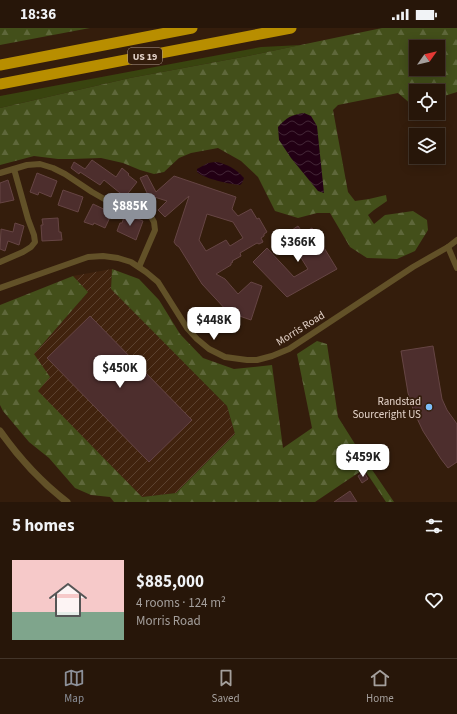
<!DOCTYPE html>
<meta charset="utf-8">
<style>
body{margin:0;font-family:"Source Sans 3",sans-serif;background:#2f1f12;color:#f1f3f6;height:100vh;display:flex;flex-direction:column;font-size:15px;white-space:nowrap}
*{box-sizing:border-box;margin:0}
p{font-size:13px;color:#a49f9c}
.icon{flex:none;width:22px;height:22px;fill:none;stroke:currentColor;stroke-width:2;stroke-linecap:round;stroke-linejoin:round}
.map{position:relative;height:474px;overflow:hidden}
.drawer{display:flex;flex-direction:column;background:#271609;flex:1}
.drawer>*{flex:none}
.needle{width:26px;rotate:56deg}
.controls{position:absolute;left:409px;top:12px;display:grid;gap:8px}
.controls a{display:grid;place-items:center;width:36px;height:36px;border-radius:0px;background:#271609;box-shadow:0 2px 10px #0003,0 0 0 1px #43352a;font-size:20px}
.price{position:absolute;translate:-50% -34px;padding:0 9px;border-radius:8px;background:#fff;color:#222;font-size:13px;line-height:26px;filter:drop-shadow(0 1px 2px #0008)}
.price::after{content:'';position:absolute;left:50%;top:24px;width:12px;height:9px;margin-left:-6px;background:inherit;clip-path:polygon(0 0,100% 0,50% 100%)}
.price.selected{background:#8c9099;color:#fff}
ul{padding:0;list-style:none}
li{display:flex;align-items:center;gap:12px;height:100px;padding:0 12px}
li+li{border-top:1px solid #43352a}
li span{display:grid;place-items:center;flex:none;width:112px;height:80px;border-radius:0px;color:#555}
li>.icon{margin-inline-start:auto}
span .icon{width:48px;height:48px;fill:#fffc;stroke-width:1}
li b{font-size:17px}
h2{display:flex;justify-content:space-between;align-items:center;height:48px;padding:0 12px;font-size:17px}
.status{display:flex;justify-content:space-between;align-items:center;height:28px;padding:0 20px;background:#271609;direction:ltr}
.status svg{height:11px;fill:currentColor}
.tab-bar{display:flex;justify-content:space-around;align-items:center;height:56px;border-top:1px solid #43352a;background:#271609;font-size:11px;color:#a49f9c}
.tab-bar a{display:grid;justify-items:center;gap:2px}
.tab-bar .selected{color:#8c9099}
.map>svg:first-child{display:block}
.industrial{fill:url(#industrial-furrows)}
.grass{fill:#39440f}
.forest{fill:url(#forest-firs);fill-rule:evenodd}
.water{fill:url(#water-waves)}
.building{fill:#4d2e2d;stroke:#664544;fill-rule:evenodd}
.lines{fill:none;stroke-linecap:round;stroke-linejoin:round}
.minor{stroke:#625128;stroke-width:6}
.tertiary{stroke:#625128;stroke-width:7}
.motorway{stroke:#b88e00;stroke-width:11}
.poi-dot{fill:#7dbef9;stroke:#341d0c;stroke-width:1.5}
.labels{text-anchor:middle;stroke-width:3.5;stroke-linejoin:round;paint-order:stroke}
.shield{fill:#341d0c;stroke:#af9c90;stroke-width:1}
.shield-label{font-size:10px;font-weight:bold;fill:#e4d3c9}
.street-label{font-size:11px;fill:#e4d3c9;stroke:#341d0c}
.poi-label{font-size:11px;fill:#e4d3c9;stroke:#341d0c;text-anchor:end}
</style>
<div class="status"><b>18:36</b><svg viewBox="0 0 49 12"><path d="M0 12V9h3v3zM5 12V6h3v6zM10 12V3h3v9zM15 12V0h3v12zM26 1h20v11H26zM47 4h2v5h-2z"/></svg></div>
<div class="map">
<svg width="457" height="474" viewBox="0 0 457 474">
<defs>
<pattern id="industrial-furrows" width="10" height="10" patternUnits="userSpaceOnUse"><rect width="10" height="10" fill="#41230e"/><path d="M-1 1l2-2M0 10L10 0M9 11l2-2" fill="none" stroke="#5c4230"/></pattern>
<pattern id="forest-firs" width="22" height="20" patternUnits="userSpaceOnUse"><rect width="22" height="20" fill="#434f1a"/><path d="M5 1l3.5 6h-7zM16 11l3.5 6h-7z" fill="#5e673a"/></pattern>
<pattern id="water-waves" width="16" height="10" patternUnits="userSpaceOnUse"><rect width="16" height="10" fill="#220014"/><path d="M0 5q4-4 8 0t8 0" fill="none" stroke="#422435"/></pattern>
</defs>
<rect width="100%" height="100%" fill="#341d0c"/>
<!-- industrial -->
<path class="industrial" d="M112,241L111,261L227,378L235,406L176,465L142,469L37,363L34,326L88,264L73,248Z"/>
<!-- grass -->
<path class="grass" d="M301,17L248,28L130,50L0,80V68L261,19Z"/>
<!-- forest -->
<g class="forest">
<path d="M0,0H90L0,17Z"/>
<path d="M382,0H457V64L438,70V63H416V76L412,77L398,65L338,77L333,82L348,164L355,173L369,171L386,167L387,173L374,182L368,187L374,196L385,187L413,183L427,192L428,202L415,223L397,231L367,230L350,219L330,185H317L298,190L275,183L258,149L241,133L218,120L191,125L179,130L164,144L154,146L140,142L123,135L101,130L72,131H58L34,128L0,137V80L130,50L248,28ZM416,19H438V41H416Z"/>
<path d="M112,241L139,251L159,272L180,306L203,330L234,341L272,337L283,420L312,400L297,326L317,313L327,316L338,389L360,424L394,474H386L364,441L315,474H114L110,469L91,467L75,460L49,430L29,414L3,383L0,377V277L73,248L88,264L34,326L50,349L38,363L142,469L176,465L235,406L227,378L111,261Z"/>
</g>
<!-- water -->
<g class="water">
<path d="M304,85L311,88L317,98L324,165L318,163L291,130L279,112L278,99C287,89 291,87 304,85Z"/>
<path d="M215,134C226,135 236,141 244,150L242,155L240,157C229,156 205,151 197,144V141L208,135Z"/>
</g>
<!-- building -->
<g class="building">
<path d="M92,132L116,149L122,140L129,146L128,147L137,154L125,169L104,152L100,157L80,144L79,146L71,140L74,134L85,141Z"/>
<path d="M37,145L57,153L51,169L39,164L38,167L30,164Z"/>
<path d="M147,147L156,164L174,148L236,169L232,181L238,188L251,181L257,191L259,190L267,204L264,206V208L261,210L263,214L259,216L257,215L240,225L241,228L232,233L233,234L231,235V237L216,246L225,251L238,266L251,254L262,258L251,292L228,284L202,256L179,219L176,217L174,214L189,168L165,189L158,182L167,173L148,167L140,150ZM207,186L233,194L243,210L230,218L226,212L206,223L199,212Z"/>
<path d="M8,152L14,172L0,175V155Z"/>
<path d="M63,162L83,169L78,184L58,177Z"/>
<path d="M93,176L112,185L105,200L94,195L93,197L84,194Z"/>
<path d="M125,186L143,193L136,212L117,203L120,195H122Z"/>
<path d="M58,190L59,204H61L62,212L42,213L41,197H43L42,191Z"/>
<path d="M15,195L24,198L19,217L8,213L5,223L0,221L1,201L13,204Z"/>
<path d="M298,198L303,205L312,200L337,241L287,269L253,234L267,220L294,249L308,241L286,206Z"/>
<path d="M90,288L192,392L149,434L47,330Z"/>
<path d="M433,318L442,371L447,382L457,396V434L448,440L441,431L423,403L414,384L408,365L401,323Z"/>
<path d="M364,444L368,451L362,455L358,448Z"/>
<path d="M350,463L357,474H334Z"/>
</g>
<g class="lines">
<!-- minor -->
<g class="minor">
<path d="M0,145L27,137L40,136L53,140L65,146L92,164L106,172L144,182L150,187L154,194L155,202L139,239"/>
<path d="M448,219L457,240"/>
<path d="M0,234L23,224L31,219L35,214L34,207L28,191L14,141"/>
<path d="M0,260L88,229L103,228L118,230L131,234L146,244L158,254L187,300L197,311L209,321L225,329L247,332H257L272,328L289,321L413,239L448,219L457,212"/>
</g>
<!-- tertiary -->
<path class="tertiary" d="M0,403C19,430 41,454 67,474"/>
<!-- motorway -->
<g class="motorway">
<path d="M0,37L192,0"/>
<path d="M0,56L291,0"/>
</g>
</g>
<!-- markers -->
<circle class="poi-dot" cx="429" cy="379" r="4"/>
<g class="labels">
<!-- shield labels -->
<rect class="shield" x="128" y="20" width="34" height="16" rx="3"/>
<g class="shield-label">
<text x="145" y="32">US 19</text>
</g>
<!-- street labels -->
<g class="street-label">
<text transform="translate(300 300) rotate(-32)" y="4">Morris Road</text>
</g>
<!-- poi labels -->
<g class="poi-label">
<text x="421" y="377">Randstad<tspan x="421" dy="13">Sourceright US</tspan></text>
</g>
</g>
</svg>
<div class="controls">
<a><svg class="needle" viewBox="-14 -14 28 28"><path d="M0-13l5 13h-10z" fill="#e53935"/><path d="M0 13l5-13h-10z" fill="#a49f9c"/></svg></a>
<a><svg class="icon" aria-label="locate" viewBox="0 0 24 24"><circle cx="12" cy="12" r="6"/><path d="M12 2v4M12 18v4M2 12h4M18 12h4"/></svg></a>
<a><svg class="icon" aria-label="layers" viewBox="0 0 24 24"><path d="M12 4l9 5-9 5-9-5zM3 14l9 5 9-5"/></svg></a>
</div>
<b class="price selected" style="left:130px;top:199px">$885K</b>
<b class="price" style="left:298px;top:235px">$366K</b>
<b class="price" style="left:214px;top:313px">$448K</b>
<b class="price" style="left:120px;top:361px">$450K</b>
<b class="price" style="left:363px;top:450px">$459K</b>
</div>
<section class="drawer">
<h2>5 homes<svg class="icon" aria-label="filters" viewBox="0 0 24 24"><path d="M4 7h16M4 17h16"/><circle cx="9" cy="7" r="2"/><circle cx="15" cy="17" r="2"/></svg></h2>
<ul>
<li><span style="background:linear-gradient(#f6c9c9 65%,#7fa58c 0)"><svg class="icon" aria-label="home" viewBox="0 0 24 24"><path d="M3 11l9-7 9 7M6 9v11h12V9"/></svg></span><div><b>$885,000</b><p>4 rooms · 124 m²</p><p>Morris Road</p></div><svg class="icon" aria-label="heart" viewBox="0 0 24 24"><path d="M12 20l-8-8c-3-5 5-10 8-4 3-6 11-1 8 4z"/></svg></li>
</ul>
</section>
<nav class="tab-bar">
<a class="selected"><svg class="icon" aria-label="map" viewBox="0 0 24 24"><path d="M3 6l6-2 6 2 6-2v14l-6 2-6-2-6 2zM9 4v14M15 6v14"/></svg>Map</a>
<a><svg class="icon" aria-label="saved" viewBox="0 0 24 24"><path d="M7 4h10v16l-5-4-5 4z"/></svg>Saved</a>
<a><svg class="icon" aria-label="home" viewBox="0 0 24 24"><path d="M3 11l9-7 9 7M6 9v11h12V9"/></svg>Home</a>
</nav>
